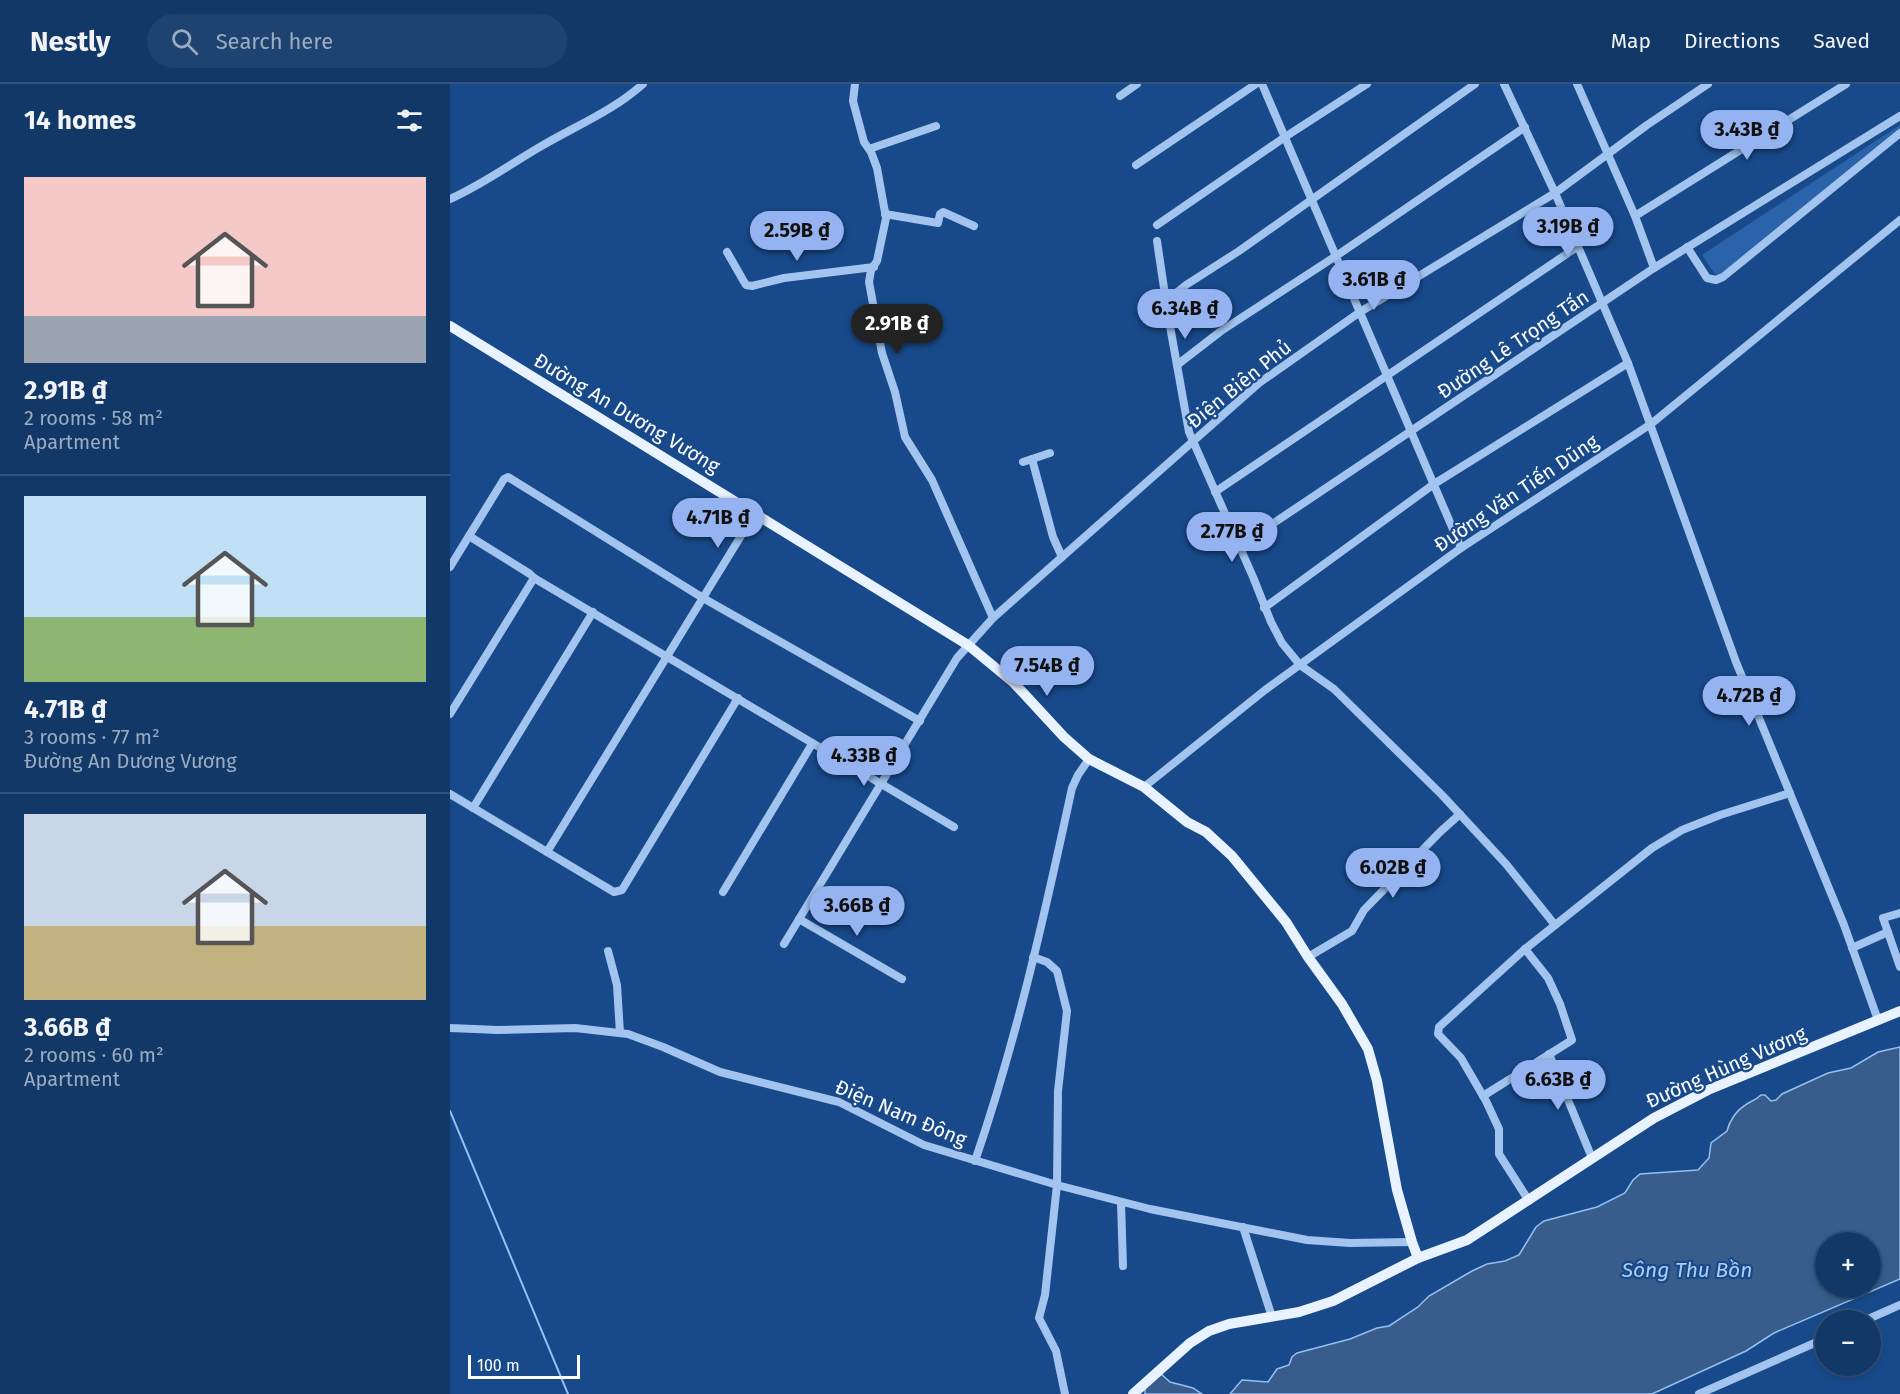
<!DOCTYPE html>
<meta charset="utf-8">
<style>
body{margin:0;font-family:"Fira Sans",sans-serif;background:#1f4371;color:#f1f3f6;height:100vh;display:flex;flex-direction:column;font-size:22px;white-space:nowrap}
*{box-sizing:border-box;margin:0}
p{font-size:20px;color:#9cacc0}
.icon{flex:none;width:33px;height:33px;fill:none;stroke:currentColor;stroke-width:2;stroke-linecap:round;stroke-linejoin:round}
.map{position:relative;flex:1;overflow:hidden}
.details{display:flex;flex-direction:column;background:#123868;width:450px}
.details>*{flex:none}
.buttons{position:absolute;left:1365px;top:1148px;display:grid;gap:12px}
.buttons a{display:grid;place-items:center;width:66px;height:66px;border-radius:50%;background:#123868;box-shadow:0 3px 9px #0003,0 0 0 2px #31527c;font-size:30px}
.scale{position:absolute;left:18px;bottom:15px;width:112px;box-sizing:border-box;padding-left:6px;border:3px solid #fff;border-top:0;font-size:16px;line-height:21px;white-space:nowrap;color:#fff;-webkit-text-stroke:4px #184a8b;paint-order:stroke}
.price{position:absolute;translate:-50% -51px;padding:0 14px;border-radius:21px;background:#95b2f1;color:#111;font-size:20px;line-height:39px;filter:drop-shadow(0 2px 3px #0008)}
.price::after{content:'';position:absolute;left:50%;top:36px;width:18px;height:14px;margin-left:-9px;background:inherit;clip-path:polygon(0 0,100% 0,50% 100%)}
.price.on{background:#222;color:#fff}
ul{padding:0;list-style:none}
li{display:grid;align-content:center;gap:12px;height:318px;padding:0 24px}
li+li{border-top:2px solid #31527c}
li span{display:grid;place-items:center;height:186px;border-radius:0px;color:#555}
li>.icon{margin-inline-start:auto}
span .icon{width:108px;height:108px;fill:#fffc;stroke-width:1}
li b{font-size:26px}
h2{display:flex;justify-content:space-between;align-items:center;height:72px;padding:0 24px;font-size:26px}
header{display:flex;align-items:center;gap:36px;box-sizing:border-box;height:84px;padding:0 30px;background:#123868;border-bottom:2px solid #31527c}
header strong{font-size:28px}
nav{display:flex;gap:33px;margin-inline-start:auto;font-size:21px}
.search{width:420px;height:54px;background:#1f4371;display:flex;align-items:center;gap:15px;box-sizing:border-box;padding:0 21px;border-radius:33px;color:#9cacc0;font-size:22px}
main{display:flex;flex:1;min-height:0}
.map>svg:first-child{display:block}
.green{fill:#2b63aa}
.water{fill:#385d8d;stroke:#95bff1;stroke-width:1.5;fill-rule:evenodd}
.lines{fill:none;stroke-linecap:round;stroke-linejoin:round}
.stream{stroke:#95bff1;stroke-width:2}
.minor{stroke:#a2c4ee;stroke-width:8}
.major{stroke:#e9f2ff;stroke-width:10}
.labels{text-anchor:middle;stroke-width:4.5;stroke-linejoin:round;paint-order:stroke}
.street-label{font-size:20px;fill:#fff;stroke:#184a8b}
.water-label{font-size:21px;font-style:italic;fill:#aecef5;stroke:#184a8b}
</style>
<header>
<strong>Nestly</strong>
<div class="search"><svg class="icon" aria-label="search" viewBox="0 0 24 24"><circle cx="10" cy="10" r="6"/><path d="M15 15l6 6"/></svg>Search here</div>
<nav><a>Map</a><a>Directions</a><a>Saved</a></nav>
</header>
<main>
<section class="details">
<h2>14 homes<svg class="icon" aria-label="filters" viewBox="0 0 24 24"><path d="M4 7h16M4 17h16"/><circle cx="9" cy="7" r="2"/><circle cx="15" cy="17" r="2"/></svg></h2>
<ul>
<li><span style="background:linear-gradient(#f6c9c9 75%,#9aa5b1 0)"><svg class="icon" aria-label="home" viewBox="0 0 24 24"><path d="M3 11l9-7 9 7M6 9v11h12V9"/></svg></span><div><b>2.91B ₫</b><p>2 rooms · 58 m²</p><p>Apartment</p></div></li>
<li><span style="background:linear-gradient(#bfe0f5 65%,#8fb573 0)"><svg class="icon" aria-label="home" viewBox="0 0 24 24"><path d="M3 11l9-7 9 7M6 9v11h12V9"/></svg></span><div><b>4.71B ₫</b><p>3 rooms · 77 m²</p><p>Đường An Dương Vương</p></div></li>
<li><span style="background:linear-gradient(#c9d6e8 60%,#c2b280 0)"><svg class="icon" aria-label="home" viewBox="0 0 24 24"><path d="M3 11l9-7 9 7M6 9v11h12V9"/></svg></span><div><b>3.66B ₫</b><p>2 rooms · 60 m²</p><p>Apartment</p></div></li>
</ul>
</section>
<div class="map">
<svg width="1450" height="1310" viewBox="0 0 1450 1310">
<rect width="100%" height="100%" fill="#184a8b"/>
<!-- green -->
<path class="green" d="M1450,41V46L1267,193L1252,171Z"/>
<!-- water -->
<g class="water">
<path d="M1450,963V1195L1324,1249L1296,1267L1202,1310H780L792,1296L818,1298L827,1285L839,1281L842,1273L847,1269L900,1255L927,1244L939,1242L968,1223L979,1212L1022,1187L1037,1180L1055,1177L1069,1171L1086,1143L1094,1137L1147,1123L1175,1109L1183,1096L1190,1090L1248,1086L1259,1074L1261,1059L1277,1047C1279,1038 1286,1027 1294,1022C1300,1017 1305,1017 1311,1011H1315L1321,1017L1326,1016L1332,1010L1378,989L1401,984L1428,968ZM1376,1158H1420V1203H1376Z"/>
<path d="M710,1289L720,1298L743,1304L752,1310H695V1304Z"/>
</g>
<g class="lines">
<!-- stream -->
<path class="stream" d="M0,1027L118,1310"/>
<!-- minor -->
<g class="minor">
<path d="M405,0L403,17L414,58L421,68L427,84L436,134L427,177L421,186L419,198L432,269L445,308L455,353L482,396L543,534"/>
<path d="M812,0L1011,464"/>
<path d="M1054,0L1105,109L1178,279L1286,578L1394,841L1428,936"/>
<path d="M1127,0L1185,132L1204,184"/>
<path d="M670,12L687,0"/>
<path d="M419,65L486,42"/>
<path d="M686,81L806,0"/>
<path d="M0,115C34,100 63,78 95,60C128,41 164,26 193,0"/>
<path d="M435,130L488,139L490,130L493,128L524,142"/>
<path d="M1185,132L1396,0"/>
<path d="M707,141L835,53L917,0"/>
<path d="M707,157L718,231L739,348L803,493L821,538L832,559L850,581L884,605L992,711L1056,780L1105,841"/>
<path d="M1237,163L1257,194L1266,196L1273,193L1450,49"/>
<path d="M277,168L293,196L296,201L302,202L334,194L424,183"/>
<path d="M716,217L736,201L789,167L1025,0"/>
<path d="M727,281L771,247L886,172L1075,43"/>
<path d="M582,375L603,453L612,473"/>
<path d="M573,378L600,369"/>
<path d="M765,408L1127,163"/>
<path d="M19,452L80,490L84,494L504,743"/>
<path d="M788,463L1204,184L1450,32"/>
<path d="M0,483L54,395L58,393L253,514L470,637"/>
<path d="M814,524L984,400L1178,279"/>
<path d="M0,630L84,494"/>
<path d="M694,703L815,606L1011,464L1201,340L1450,136"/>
<path d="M0,710L164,808L172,806L288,614"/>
<path d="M23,724L143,528"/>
<path d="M97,768L305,429"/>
<path d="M273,808L362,660"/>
<path d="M1450,829L1433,834L1450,883"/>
<path d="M349,835L452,895"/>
<path d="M334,860L507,574L543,534L809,299L910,228L1105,109L1197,41L1258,0"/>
<path d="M1402,864L1438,848"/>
<path d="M158,867L167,901L170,949"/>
<path d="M583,873L597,878L607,887L617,927L608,1007L607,1101L595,1211L589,1234L606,1267L615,1310"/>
<path d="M858,873L902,847L914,826L990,748L1010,730"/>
<path d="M0,944L48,946L125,944L178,950L213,963L270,988L389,1018L474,1061L607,1101L700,1125L857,1156L900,1159L962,1158"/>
<path d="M1099,970L1142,1074"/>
<path d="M1033,1012L1122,956L1110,920L1098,894L1075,865"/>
<path d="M525,1077C567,955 595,829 622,704L628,691L639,675"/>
<path d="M1079,1117L1049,1070V1045L1036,1017L1011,974L988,950L989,943L1075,865L1202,764L1232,746L1270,731L1340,709"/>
<path d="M671,1118L673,1182"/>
<path d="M793,1143L822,1233"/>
<path d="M1416,1236L1450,1221"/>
<path d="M1249,1310L1376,1254"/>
</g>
<!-- major -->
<g class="major">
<path d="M0,242L518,561L564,599L614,653L639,675L694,703L737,738L756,748L782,772L836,838L858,873L892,920L918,965L927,997L947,1106L962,1158L968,1174"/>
<path d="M683,1310L740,1259L759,1247L779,1240L849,1228L883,1217L968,1174L1017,1156L1204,1034L1258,1006L1450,927"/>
</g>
</g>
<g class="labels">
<!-- street labels -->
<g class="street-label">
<text transform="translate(1063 260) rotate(-34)" y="7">Đường Lê Trọng Tấn</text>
<text transform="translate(789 300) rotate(-39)" y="7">Điện Biên Phủ</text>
<text transform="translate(177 329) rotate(31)" y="7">Đường An Dương Vương</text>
<text transform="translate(1066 409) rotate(-34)" y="7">Đường Văn Tiến Dũng</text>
<text transform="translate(1276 983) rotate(-24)" y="7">Đường Hùng Vương</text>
<text transform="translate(451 1029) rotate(23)" y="7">Điện Nam Đông</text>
</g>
<!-- water labels -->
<g class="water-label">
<text x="1237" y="1193">Sông Thu Bồn</text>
</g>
</g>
</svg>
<div class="buttons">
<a>+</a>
<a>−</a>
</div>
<div class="scale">100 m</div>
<b class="price" style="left:1297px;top:77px">3.43B ₫</b>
<b class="price" style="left:1118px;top:174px">3.19B ₫</b>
<b class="price" style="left:347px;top:178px">2.59B ₫</b>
<b class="price" style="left:924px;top:227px">3.61B ₫</b>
<b class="price" style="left:735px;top:256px">6.34B ₫</b>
<b class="price on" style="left:447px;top:271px">2.91B ₫</b>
<b class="price" style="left:268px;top:465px">4.71B ₫</b>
<b class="price" style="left:782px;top:479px">2.77B ₫</b>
<b class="price" style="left:597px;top:613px">7.54B ₫</b>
<b class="price" style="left:1299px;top:643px">4.72B ₫</b>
<b class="price" style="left:414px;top:703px">4.33B ₫</b>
<b class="price" style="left:943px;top:815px">6.02B ₫</b>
<b class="price" style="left:407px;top:853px">3.66B ₫</b>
<b class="price" style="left:1108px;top:1027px">6.63B ₫</b>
</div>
</main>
